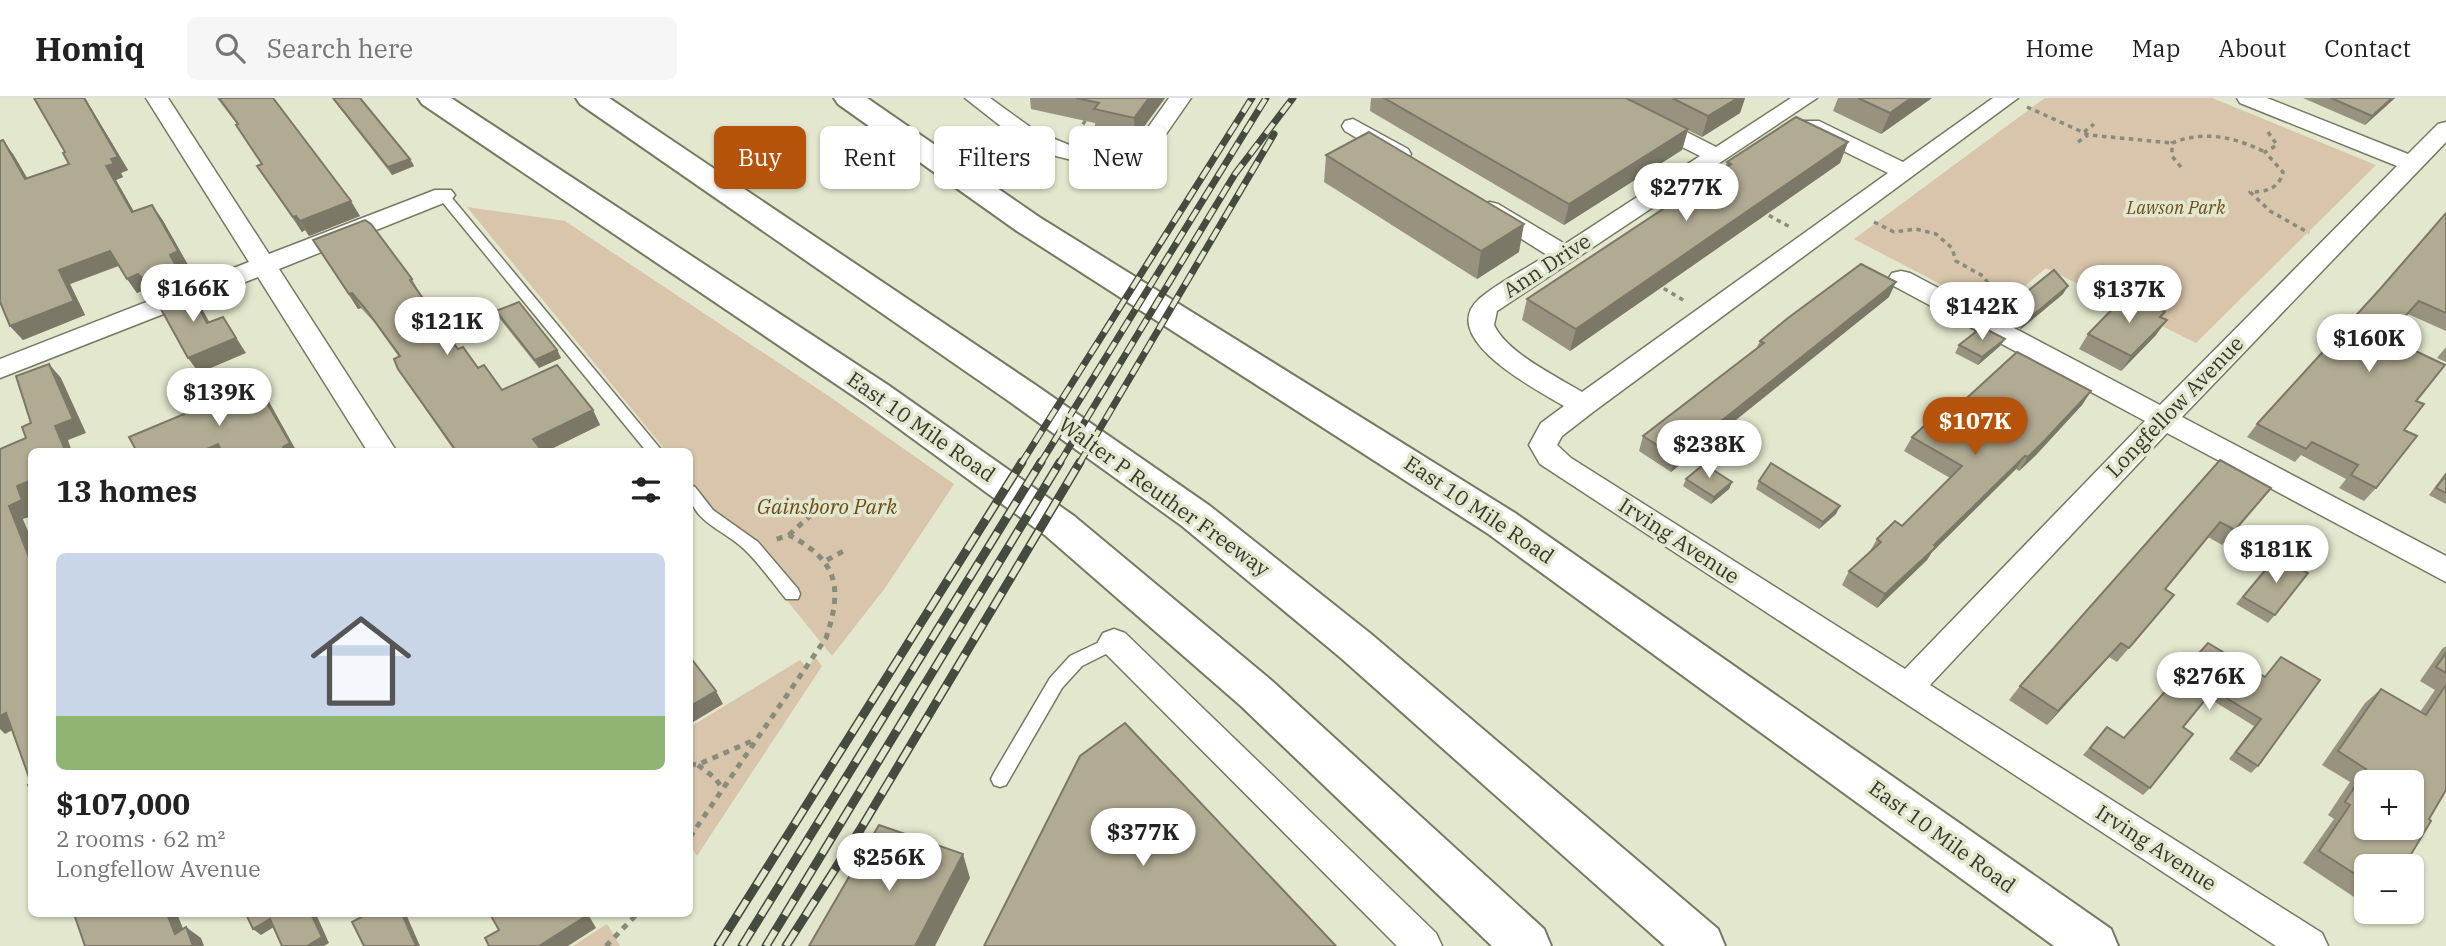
<!DOCTYPE html>
<meta charset="utf-8">
<style>
body{margin:0;font-family:"IBM Plex Serif",serif;background:#f6f6f6;color:#222;height:100vh;display:flex;flex-direction:column;font-size:26px;white-space:nowrap}
*{box-sizing:border-box;margin:0}
p{font-size:23px;color:#767676}
.icon{flex:none;width:38px;height:38px;fill:none;stroke:currentColor;stroke-width:2;stroke-linecap:round;stroke-linejoin:round}
.map{position:relative;flex:1;overflow:hidden}
.details{position:absolute;left:28px;top:350px;width:665px;height:469px;display:flex;flex-direction:column;background:#fff;border-radius:10px;box-shadow:0 2px 5px #0004}
.details>*{flex:none}
.banner{position:absolute;left:714px;top:28px;width:665px;height:63px;display:flex;gap:14px}
.controls{position:absolute;left:2354px;top:672px;display:grid;gap:14px}
.controls a{display:grid;place-items:center;width:70px;height:70px;border-radius:10px;background:#fff;box-shadow:0 2px 5px #0004;font-size:35px}
.price{position:absolute;translate:-50% -60px;padding:0 16px;border-radius:24px;background:#fff;color:#222;font-size:23px;line-height:46px;filter:drop-shadow(0 2px 4px #0008)}
.price::after{content:'';position:absolute;left:50%;top:42px;width:21px;height:16px;margin-left:-10px;background:inherit;clip-path:polygon(0 0,100% 0,50% 100%)}
.price.selected{background:#b45309;color:#fff}
ul{padding:0;list-style:none}
li{display:grid;align-content:center;gap:14px;height:371px;padding:0 28px}
li span{display:grid;place-items:center;height:217px;border-radius:10px;color:#555}
li>.icon{margin-inline-start:auto}
span .icon{width:126px;height:126px;fill:#fffc;stroke-width:1}
li b{font-size:30px}
h2{display:flex;justify-content:space-between;align-items:center;height:84px;padding:0 28px;font-size:30px}
.chip{padding:0 24px;border-radius:10px;background:#fff;box-shadow:0 2px 5px #0004;font-size:24px;line-height:63px}
.chip.selected{background:#b45309;color:#fff}
header{display:flex;align-items:center;gap:42px;box-sizing:border-box;height:98px;padding:0 35px;background:#fff;border-bottom:2px solid #e0e0e0}
header strong{font-size:33px}
nav{display:flex;gap:38px;margin-inline-start:auto;font-size:24px}
.search{width:490px;height:63px;background:#f6f6f6;display:flex;align-items:center;gap:18px;box-sizing:border-box;padding:0 24px;border-radius:10px;color:#767676;font-size:26px}
.map>svg:first-child{display:block}
.green{fill:#d8c5ab}
.lines{fill:none;stroke-linecap:round;stroke-linejoin:round}
.lane-casing{stroke:#757962;stroke-width:3}
.street-casing{stroke:#757962;stroke-width:3}
.secondary-casing{stroke:#757962;stroke-width:4}
.highway-casing{stroke:#757962;stroke-width:4}
.path-far1{stroke:#888c7a;stroke-width:3.5;stroke-dasharray:4.5 4.5;stroke-linecap:butt}
.path{stroke:#888c7a;stroke-width:5;stroke-dasharray:6 6;stroke-linecap:butt}
.lane{fill:#fff;fill-rule:evenodd}
.street{fill:#fff;fill-rule:evenodd}
.secondary{fill:#fff;fill-rule:evenodd}
.highway{fill:#fff;fill-rule:evenodd}
.rail-far1-casing{stroke:#474a3e;stroke-width:7}
.rail-casing{stroke:#474a3e;stroke-width:9}
.rail-far1{stroke:#e2e7cd;stroke-width:4.5;stroke-dasharray:13;stroke-linecap:butt}
.rail{stroke:#e2e7cd;stroke-width:6;stroke-dasharray:18;stroke-linecap:butt}
.wall{fill:#98937e}
.shaded-wall{fill:#7c7867}
.building{fill:#b1ab93;stroke:#7c7867;stroke-width:2;fill-rule:evenodd}
.labels{text-anchor:middle;stroke-width:7;stroke-linejoin:round;paint-order:stroke}
.far-park-label{font-size:18px;font-style:italic;fill:#6c4d1a;stroke:#e2e7cd}
.street-label{font-size:21px;fill:#36382e;stroke:#e2e7cd}
.park-label{font-size:21px;font-style:italic;fill:#6c4d1a;stroke:#e2e7cd}
</style>
<header>
<strong>Homiq</strong>
<div class="search"><svg class="icon" aria-label="search" viewBox="0 0 24 24"><circle cx="10" cy="10" r="6"/><path d="M15 15l6 6"/></svg>Search here</div>
<nav><a>Home</a><a>Map</a><a>About</a><a>Contact</a></nav>
</header>
<div class="map">
<svg width="2446" height="848" viewBox="0 0 2446 848">
<rect width="100%" height="100%" fill="#e2e7cd"/>
<!-- green -->
<g class="green">
<path d="M2045,0H2212L2376,67L2196,245L2046,170L1994,214L1854,141Z"/>
<path d="M467,109L565,123L830,299L954,386L885,490L832,558L690,383V354L666,353Z"/>
<path d="M815,559L822,568L697,758L690,747V629L800,562L807,570Z"/>
<path d="M607,826L620,848H573Z"/>
</g>
<g class="lines">
<defs>
<g id="lane">
<path d="M443,93L447,94L663,354H647L439,100L437,97Z"/>
<path d="M690,387L695,389L713,412L758,444L798,491L800,496L798,501H786C773,485 761,468 747,454C726,431 686,424 690,387Z"/>
<path d="M1114,537L1120,539L1122,544L1120,549L1082,568L1062,590L1006,687L1000,689L994,687L991,681L994,675L1050,580L1070,558Z"/>
</g>
<g id="street">
<path d="M146,0H168L269,156L435,92H451L455,97L451,102L279,171L397,354H368L258,179L0,280V261L249,164Z"/>
<path d="M965,0H990L1037,34L1072,48L1125,62L1169,0H1191L1139,75L1131,77L1056,58L1021,44Z"/>
<path d="M1592,0H1620L1716,49L1791,0H1817L1497,213L1494,227C1507,255 1556,278 1582,294L1888,75L1803,33L1800,28L1803,23H1819L1903,64L1993,0H2018L1593,314L1562,338L1557,347L1571,360L1905,571L2145,323L1892,187L1888,181L1892,175L1901,173L1910,175L2160,307L2397,68L2240,5L2237,0H2267L2408,56L2438,26L2446,24V44L2182,319L2446,458V484L2167,335L1930,587L2322,835L2328,848H2276L1540,366L1529,347L1541,325L1564,308C1537,292 1436,240 1479,201C1499,184 1526,171 1547,157L1482,116L1478,111L1482,106L1490,104L1498,106L1565,146L1700,58L1595,5Z"/>
<path d="M1353,21L1408,51L1411,56L1408,61H1392L1345,33L1342,28L1345,23Z"/>
<path d="M1114,531L1125,535L1436,835L1442,848H1397L1103,553L1098,544L1103,535Z"/>
</g>
<g id="secondary">
<path d="M418,0H451L888,287L1074,418L1271,582L1544,831L1551,848H1492L1241,608L1046,438L864,305L422,6Z"/>
<path d="M834,0H867L1039,119L1515,415L2111,831L2118,848H2054L1487,435L1017,133L838,6Z"/>
</g>
<path id="highway" d="M576,0H609L1034,286L1210,408L1371,536L1718,831L1725,848H1665L1341,560L1182,428L1010,304L580,6Z"/>
</defs>
<!-- lane casing -->
<use href="#lane" class="lane-casing"/>
<!-- street casing -->
<use href="#street" class="street-casing"/>
<!-- secondary casing -->
<use href="#secondary" class="secondary-casing"/>
<!-- highway casing -->
<use href="#highway" class="highway-casing"/>
<!-- path-far1 -->
<g class="path-far1">
<path d="M2027,9L2089,37L2172,45"/>
<path d="M1078,34L1087,20"/>
<path d="M2084,34L2094,26"/>
<path d="M2268,34L2277,47L2265,54L2283,74C2279,91 2266,94 2250,94L2270,113L2309,135"/>
<path d="M2078,44L2088,37"/>
<path d="M2181,69L2172,58V45C2205,32 2234,39 2265,54"/>
<path d="M1761,113L1790,129"/>
<path d="M1874,124L1894,134L1916,131L1936,136L1952,150L1956,163L1983,178L1988,185L1977,194"/>
<path d="M1656,186L1685,203"/>
</g>
<!-- path -->
<g class="path">
<path d="M789,437L812,416"/>
<path d="M827,462L847,451"/>
<path d="M690,666L697,667L752,643"/>
<path d="M698,667L715,680L722,690"/>
<path d="M690,739L826,540C843,489 838,463 789,437L774,442"/>
<path d="M606,848L637,816"/>
</g>
<!-- lane -->
<use href="#lane" class="lane"/>
<!-- street -->
<use href="#street" class="street"/>
<!-- secondary -->
<use href="#secondary" class="secondary"/>
<!-- highway -->
<use href="#highway" class="highway"/>
<defs>
<g id="rail-far1">
<path d="M1021,366L1252,0"/>
<path d="M1040,366L1266,0"/>
<path d="M1059,366L1235,76L1293,0"/>
<path d="M1079,366L1274,36"/>
</g>
<g id="rail">
<path d="M718,848L1022,364"/>
<path d="M742,848L1041,364"/>
<path d="M766,848L1060,364"/>
<path d="M786,848L860,732L1080,364"/>
</g>
</defs>
<!-- rail-far1 casing -->
<use href="#rail-far1" class="rail-far1-casing"/>
<!-- rail casing -->
<use href="#rail" class="rail-casing"/>
<!-- rail-far1 -->
<use href="#rail-far1" class="rail-far1"/>
<!-- rail -->
<use href="#rail" class="rail"/>
</g>
<!-- wall -->
<g class="wall">
<path d="M34,0H85L128,72L121,75L123,79L116,82L134,114L162,121L188,167L180,171L188,185L156,197L148,190L137,195L119,168L70,186L85,217L23,242L10,228L13,56L27,80L69,66L65,54Z"/>
<path d="M217,0H273L360,118L309,138L305,132L302,134L267,83L257,68L262,66L237,26Z"/>
<path d="M332,0H360L410,61L414,68L392,77Z"/>
<path d="M1030,0H1165L1135,41L1095,32V25L1031,11Z"/>
<path d="M1371,0H1745L1740,15L1702,39L1688,32L1682,52L1564,127L1370,13Z"/>
<path d="M1838,0H1932L1881,36L1833,13Z"/>
<path d="M2303,0H2395L2365,27Z"/>
<path d="M1848,44L1840,65L1570,253L1522,222L1527,201L1725,70L1727,64Z"/>
<path d="M1326,57L1519,154L1477,181L1324,84Z"/>
<path d="M2446,115V233L2408,216L2387,240L2416,303L2404,332L2376,390L2364,403L2339,390L2346,381L2301,357L2295,364L2247,339L2257,326L2381,190Z"/>
<path d="M313,142L412,181L430,214L458,251L502,292L593,312L600,327L545,354H455L398,271L399,259L374,224L361,210L358,211Z"/>
<path d="M2063,196L2021,231L2000,219L2004,212Z"/>
<path d="M1889,199L1671,374L1639,353L1643,338L1756,251L1760,243Z"/>
<path d="M496,213L557,252L561,260L539,270L500,221Z"/>
<path d="M2165,214L2161,219L2156,237L2121,273L2079,251L2088,236Z"/>
<path d="M2005,241L2000,248L1978,267L1955,255L1959,247Z"/>
<path d="M2446,249V264L2437,260Z"/>
<path d="M2091,293L2082,307L2036,357L2019,373L2016,371L1932,454L1927,462L1877,510L1842,487L1849,473L1869,455L1877,441L1902,428L1950,380L1904,353L1912,339L1957,309Z"/>
<path d="M2220,362L2271,390L2222,447L2208,439L2165,491L2174,497L2117,564L2109,559L2047,627L2009,602L2020,588Z"/>
<path d="M2446,374V406L2429,397Z"/>
<path d="M1686,381L1732,384L1729,391L1711,406L1683,388Z"/>
<path d="M1759,383L1836,416L1819,431L1756,391Z"/>
<path d="M2270,465L2275,517L2268,525L2236,506Z"/>
<path d="M2208,545L2264,579L2281,559L2258,668L2251,675L2229,661L2254,628L2207,599L2183,629L2150,690L2143,697L2083,657L2107,629L2123,640Z"/>
<path d="M2446,548V692L2366,768V807L2303,765L2334,721L2328,717L2350,684L2322,667L2365,605L2381,591L2420,614L2435,592L2420,583L2442,551Z"/>
</g>
<!-- shaded-wall -->
<g class="shaded-wall">
<path d="M84,0H85L128,72L121,75L123,79L116,82L142,128L132,114L106,68Z"/>
<path d="M1149,0H1165L1135,41L1134,20Z"/>
<path d="M1735,0H1745L1740,15L1702,39L1708,18Z"/>
<path d="M1911,0H1932L1881,36L1890,15Z"/>
<path d="M2392,0H2395L2365,27L2372,18Z"/>
<path d="M1688,31L1682,52L1564,127L1569,106Z"/>
<path d="M3,42L13,56L36,95L25,81Z"/>
<path d="M1848,44L1840,65L1570,253L1576,231Z"/>
<path d="M410,61L414,68L392,77L388,69Z"/>
<path d="M351,103L360,118L309,138L300,123Z"/>
<path d="M152,107L162,121L188,167L180,171L188,185L156,197L145,183L170,157Z"/>
<path d="M296,118L305,132L302,134L293,119Z"/>
<path d="M1524,126L1519,154L1477,181L1481,153Z"/>
<path d="M110,153L120,167L70,186L85,217L23,242L10,228L59,172Z"/>
<path d="M138,176L148,190L137,195L127,181Z"/>
<path d="M1896,184L1889,199L1671,374L1676,359Z"/>
<path d="M2068,188L2063,196L2021,231L2026,223Z"/>
<path d="M188,190L199,205L218,240L207,225Z"/>
<path d="M352,195L361,210L358,211L349,196Z"/>
<path d="M223,219L246,255L199,275L188,260Z"/>
<path d="M2167,222L2156,237L2121,273L2131,258Z"/>
<path d="M2005,241L2000,248L1978,267L1982,259Z"/>
<path d="M557,252L561,260L539,270L535,262Z"/>
<path d="M49,266L61,280L86,335L68,342L72,354H66L55,328Z"/>
<path d="M256,286L267,300L297,354H285Z"/>
<path d="M2091,293L2082,307L2036,357L2019,373L2028,359Z"/>
<path d="M593,312L600,327L545,354H540L533,341Z"/>
<path d="M218,346L224,354H200Z"/>
<path d="M2025,358L2016,371L1932,454L1927,462L1877,510L1885,496Z"/>
<path d="M32,382V402H30L32,405V418L23,421L32,443V467L9,408L17,388Z"/>
<path d="M1732,384L1729,391L1711,406L1714,399Z"/>
<path d="M1840,408L1836,416L1819,431L1823,424Z"/>
<path d="M2121,545L2109,559L2047,627L2058,613Z"/>
<path d="M716,593L723,606L690,626V608Z"/>
<path d="M6,615L22,627L5,636L0,631V618Z"/>
<path d="M963,756L970,780L935,848H915Z"/>
<path d="M167,816H177L190,847L175,836Z"/>
<path d="M311,816H316L329,845L324,848H307Z"/>
<path d="M402,816H406L420,848H416Z"/>
<path d="M584,816H588L596,830L568,848H539Z"/>
<path d="M270,821L277,827L261,837L253,831Z"/>
<path d="M186,829L201,840L204,848H193Z"/>
</g>
<!-- building -->
<g class="building">
<path d="M34,0H84L118,59L111,61L114,66L106,68L132,114L152,107L178,153L170,157L178,171L145,183L138,176L127,181L110,153L59,172L74,203L10,228L0,204V43L3,42L25,81L69,66L63,55L65,54Z"/>
<path d="M219,0H273L351,103L300,123L296,118L293,119L257,68L262,66L236,27L238,26Z"/>
<path d="M333,0H360L410,61L388,69Z"/>
<path d="M1076,0H1149L1134,20L1094,11L1099,5Z"/>
<path d="M1384,0H1626L1688,31L1569,106Z"/>
<path d="M1672,0H1738L1708,18Z"/>
<path d="M1858,0H1911L1890,15Z"/>
<path d="M2331,0H2392L2372,18Z"/>
<path d="M1796,19L1848,44L1576,231L1527,201L1731,66L1727,64Z"/>
<path d="M1369,34L1524,126L1481,153L1326,57Z"/>
<path d="M2446,115V215L2419,203L2386,239L2445,267L2416,303L2424,306L2404,332L2417,338L2376,390L2351,377L2358,367L2312,344L2306,351L2257,326L2381,190Z"/>
<path d="M365,122L371,126L412,181L410,182L422,199L419,200L458,251L463,249L478,270L484,267L502,292L557,267L593,312L533,341L543,354H457L398,271L394,261L400,258L365,210L352,195L349,196L313,142Z"/>
<path d="M1861,166L1896,184L1676,359L1643,338L1764,245L1760,243L1788,220Z"/>
<path d="M2054,172L2068,188L2026,223L2004,212Z"/>
<path d="M188,190L207,225L223,219L236,240L188,260L156,202Z"/>
<path d="M2128,195L2165,214L2160,219L2167,222L2131,258L2088,236Z"/>
<path d="M519,204L557,252L535,262L496,213Z"/>
<path d="M1982,229L2005,241L1982,259L1959,247Z"/>
<path d="M2017,254L2091,293L2045,342L2028,359L2025,358L1934,447L1936,449L1885,496L1849,473L1881,444L1877,441L1895,423L1902,428L1962,368L1912,339L1949,305L1957,309Z"/>
<path d="M49,266L73,321L55,328L66,354H32V382L17,388L22,402L9,408L32,467V697L28,687L31,685L6,615L0,618V351L26,340L22,329L31,325L16,278Z"/>
<path d="M256,286L290,345L283,349L285,354H222L218,346L200,354H137L129,339Z"/>
<path d="M2220,362L2271,390L2235,432L2220,424L2165,491L2174,497L2129,550L2121,545L2058,613L2020,588Z"/>
<path d="M1771,365L1840,408L1823,424L1759,383Z"/>
<path d="M1704,366L1732,384L1714,399L1686,381Z"/>
<path d="M2446,377V395L2436,390Z"/>
<path d="M2277,458L2308,475L2275,517L2243,499Z"/>
<path d="M2208,545L2265,579L2281,559L2320,582L2258,668L2236,654L2261,621L2213,592L2183,629L2193,636L2150,690L2090,650L2107,629L2124,640Z"/>
<path d="M2446,555V575L2436,569Z"/>
<path d="M690,559L716,593L690,608Z"/>
<path d="M2446,587V692L2429,721L2431,723L2404,768H2366V783L2319,753L2350,707L2345,704L2366,671L2338,653L2381,591L2426,617ZM2366,684H2412V730H2366Z"/>
<path d="M1125,625L1336,848H984L1080,658Z"/>
<path d="M879,727L963,756L915,848H809Z"/>
<path d="M74,816H167L175,836L186,829L193,848H85Z"/>
<path d="M246,816H311L322,839L307,848H282L270,821L253,831Z"/>
<path d="M367,816H402L416,848H364L352,824Z"/>
<path d="M490,816H584L586,818L539,848H489L485,840L499,832Z"/>
</g>
<g class="labels">
<!-- far-park labels -->
<g class="far-park-label">
<text x="2176" y="116">Lawson Park</text>
</g>
<!-- street labels -->
<g class="street-label">
<text transform="translate(1547 168) rotate(-33)" y="7">Ann Drive</text>
<text transform="translate(2175 309) rotate(-46)" y="7">Longfellow Avenue</text>
<text transform="translate(921 329) rotate(35)" y="7">East 10 Mile Road</text>
<text transform="translate(1164 399) rotate(36)" y="7">Walter P Reuther Freeway</text>
<text transform="translate(1479 412) rotate(34)" y="7">East 10 Mile Road</text>
<text transform="translate(1679 443) rotate(33)" y="7">Irving Avenue</text>
<text transform="translate(1942 739) rotate(36)" y="7">East 10 Mile Road</text>
<text transform="translate(2156 750) rotate(33)" y="7">Irving Avenue</text>
</g>
<!-- park labels -->
<g class="park-label">
<text x="827" y="416">Gainsboro Park</text>
</g>
</g>
</svg>
<div class="controls">
<a>+</a>
<a>−</a>
</div>
<b class="price" style="left:1686px;top:125px">$277K</b>
<b class="price" style="left:193px;top:226px">$166K</b>
<b class="price" style="left:2129px;top:227px">$137K</b>
<b class="price" style="left:1982px;top:244px">$142K</b>
<b class="price" style="left:447px;top:259px">$121K</b>
<b class="price" style="left:2369px;top:276px">$160K</b>
<b class="price" style="left:219px;top:330px">$139K</b>
<b class="price selected" style="left:1975px;top:359px">$107K</b>
<b class="price" style="left:1709px;top:382px">$238K</b>
<b class="price" style="left:2276px;top:487px">$181K</b>
<b class="price" style="left:2209px;top:614px">$276K</b>
<b class="price" style="left:1143px;top:770px">$377K</b>
<b class="price" style="left:889px;top:795px">$256K</b>
<div class="banner">
<a class="chip selected">Buy</a>
<a class="chip">Rent</a>
<a class="chip">Filters</a>
<a class="chip">New</a>
</div>
<section class="details">
<h2>13 homes<svg class="icon" aria-label="filters" viewBox="0 0 24 24"><path d="M4 7h16M4 17h16"/><circle cx="9" cy="7" r="2"/><circle cx="15" cy="17" r="2"/></svg></h2>
<ul>
<li><span style="background:linear-gradient(#c9d6e8 75%,#8fb573 0)"><svg class="icon" aria-label="home" viewBox="0 0 24 24"><path d="M3 11l9-7 9 7M6 9v11h12V9"/></svg></span><div><b>$107,000</b><p>2 rooms · 62 m²</p><p>Longfellow Avenue</p></div></li>
</ul>
</section>
</div>
